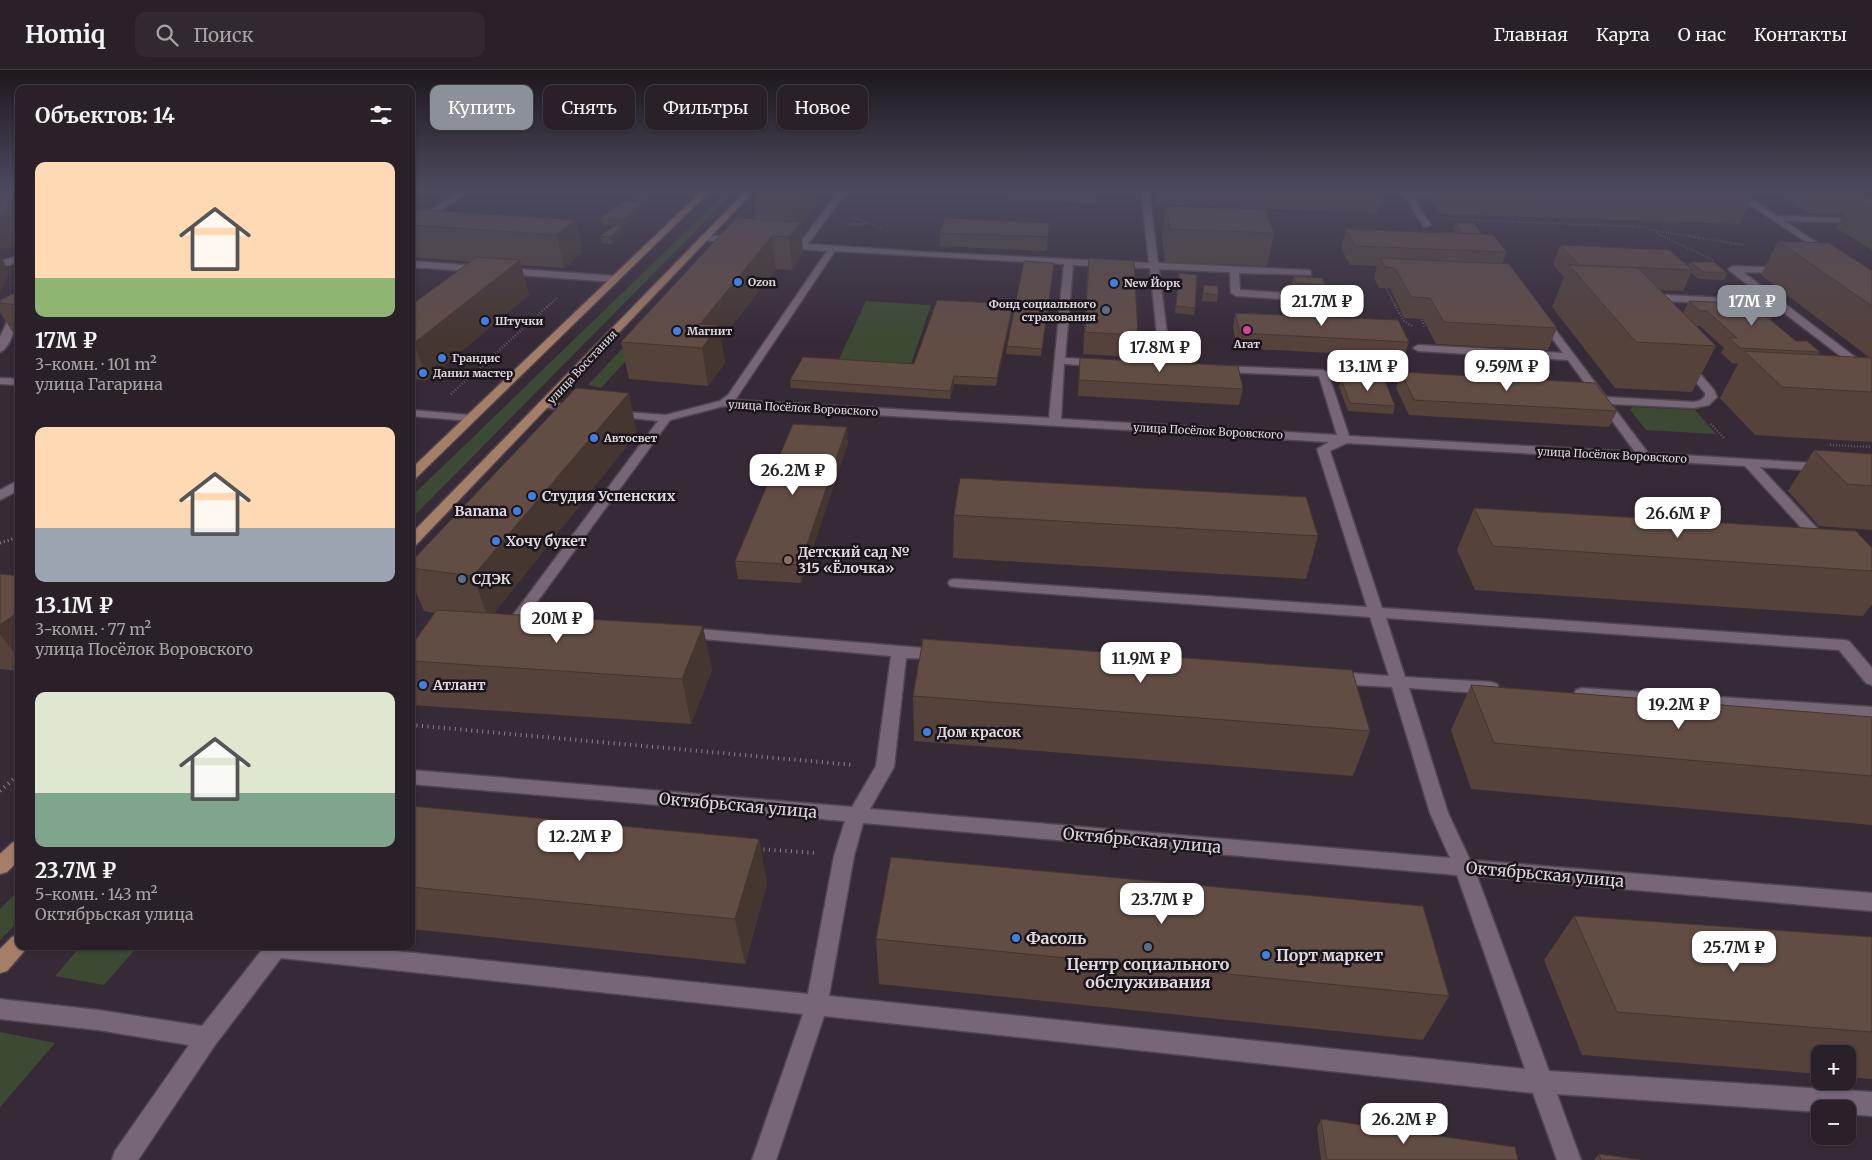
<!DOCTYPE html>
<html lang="ru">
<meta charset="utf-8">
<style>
body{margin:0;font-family:Merriweather,serif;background:#312831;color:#f1f3f6;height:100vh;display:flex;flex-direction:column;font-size:19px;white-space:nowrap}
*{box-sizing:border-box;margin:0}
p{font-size:16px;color:#a5a3a8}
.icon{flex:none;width:28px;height:28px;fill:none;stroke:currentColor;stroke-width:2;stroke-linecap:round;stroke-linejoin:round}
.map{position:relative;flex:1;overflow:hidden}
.details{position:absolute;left:15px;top:15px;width:400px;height:865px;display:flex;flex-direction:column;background:#292029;border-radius:10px;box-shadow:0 1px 4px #0004,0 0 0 1px #453e46}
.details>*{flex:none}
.guide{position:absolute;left:430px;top:15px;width:475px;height:45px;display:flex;gap:10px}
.buttons{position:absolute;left:1811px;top:975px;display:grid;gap:10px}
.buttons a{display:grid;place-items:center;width:45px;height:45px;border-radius:10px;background:#292029;box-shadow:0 1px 4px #0004,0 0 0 1px #453e46;font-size:25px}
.price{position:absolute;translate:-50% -42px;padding:0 11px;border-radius:10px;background:#fff;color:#222;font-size:16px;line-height:32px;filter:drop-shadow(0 1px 2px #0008)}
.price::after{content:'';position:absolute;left:50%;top:30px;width:15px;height:11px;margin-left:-8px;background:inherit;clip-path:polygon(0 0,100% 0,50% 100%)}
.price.current{background:#8c9099;color:#fff}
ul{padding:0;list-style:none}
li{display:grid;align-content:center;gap:10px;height:265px;padding:0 20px}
li span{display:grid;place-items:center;height:155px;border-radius:10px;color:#555}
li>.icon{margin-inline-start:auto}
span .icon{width:90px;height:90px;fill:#fffc;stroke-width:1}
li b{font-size:21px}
h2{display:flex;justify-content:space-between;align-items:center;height:60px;padding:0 20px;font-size:21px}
.tag{padding:0 18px;border-radius:10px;background:#292029;box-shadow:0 1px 4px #0004,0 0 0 1px #453e46;font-size:18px;line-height:45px}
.tag.current{background:#8c9099;color:#fff}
header{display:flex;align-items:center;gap:30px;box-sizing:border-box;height:70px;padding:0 25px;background:#292029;border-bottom:1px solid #453e46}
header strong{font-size:24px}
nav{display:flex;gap:28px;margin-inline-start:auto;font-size:18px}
.search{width:350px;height:45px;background:#312831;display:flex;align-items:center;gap:12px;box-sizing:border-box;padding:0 18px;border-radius:10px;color:#a5a3a8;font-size:19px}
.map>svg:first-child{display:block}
.green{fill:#3c4a33}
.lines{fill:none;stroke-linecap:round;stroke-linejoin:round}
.minor-casing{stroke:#514550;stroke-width:3}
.major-casing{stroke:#514550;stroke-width:3}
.path-far3{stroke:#8d828c;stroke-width:2;stroke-dasharray:0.5 2;stroke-linecap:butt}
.path-far2{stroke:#8d828c;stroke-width:2.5;stroke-dasharray:0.5 2.5;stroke-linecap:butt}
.path-far1{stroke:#8d828c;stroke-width:3;stroke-dasharray:1 3;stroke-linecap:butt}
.path{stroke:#8d828c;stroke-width:4;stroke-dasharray:1 4.5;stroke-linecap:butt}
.minor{fill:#776776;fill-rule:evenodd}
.major{fill:#a57e67;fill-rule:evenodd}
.wall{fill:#54423b}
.shaded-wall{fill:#453630}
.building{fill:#624d45;stroke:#453630}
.shop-dot{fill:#3f7fe0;stroke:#1b151b;stroke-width:2}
.service-dot{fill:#5c6f8a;stroke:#1b151b;stroke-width:2}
.hotel-dot{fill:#d1479c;stroke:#1b151b;stroke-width:2}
.education-dot{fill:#8d6e63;stroke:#1b151b;stroke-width:2}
.labels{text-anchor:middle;stroke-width:5;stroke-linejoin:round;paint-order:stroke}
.far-poi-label{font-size:11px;font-weight:bold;fill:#e0d7df;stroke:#1b151b;text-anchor:start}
.far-street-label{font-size:11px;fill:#e0d7df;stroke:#1b151b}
.poi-label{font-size:14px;font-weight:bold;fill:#e0d7df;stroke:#1b151b;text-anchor:start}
.near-street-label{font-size:16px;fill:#e0d7df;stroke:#1b151b}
.near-poi-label{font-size:16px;font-weight:bold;fill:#e0d7df;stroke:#1b151b;text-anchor:start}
</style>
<header>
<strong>Homiq</strong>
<div class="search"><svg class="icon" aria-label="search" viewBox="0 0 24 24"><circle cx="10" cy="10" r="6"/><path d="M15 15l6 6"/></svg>Поиск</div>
<nav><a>Главная</a><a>Карта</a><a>О нас</a><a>Контакты</a></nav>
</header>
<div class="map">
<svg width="1872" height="1090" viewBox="0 0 1872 1090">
<rect width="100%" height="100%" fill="#372a37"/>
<!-- green -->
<g class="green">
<path d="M729,120H736L411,449V427Z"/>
<path d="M729,178L601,318L588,315L716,179Z"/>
<path d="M866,231L931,235L911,294L839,289Z"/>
<path d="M1633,337L1695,340L1716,364L1646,360L1630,340Z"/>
<path d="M19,820V851L0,870V839Z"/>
<path d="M81,876H138L104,915L55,906Z"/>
<path d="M0,962L55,973L0,1037Z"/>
</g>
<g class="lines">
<defs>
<g id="minor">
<path d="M462,120H471L411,159V153Z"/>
<path d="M805,120H872L866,125L845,124L808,174L925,182L1149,193L1141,120H1149L1158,193L1308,200L1311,201V205L1239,203L1240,220L1347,227L1352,230L1347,233L1236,226L1231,223L1230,202L1159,199L1171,297C1166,302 1150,301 1145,296L1146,294L1160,293L1150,198L1073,195L1065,288L1100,290L1105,293L1100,296L1064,294L1061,349L1337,365L1319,306L1219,302L1214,299L1219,296L1323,300L1328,303L1349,366L1635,382L1568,290L1418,281L1413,278L1418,275L1563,283L1537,248L1542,245L1545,246L1606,327L1694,332L1701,330L1705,326V323L1681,294L1686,291L1690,292L1714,320L1717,327L1709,335L1694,338L1611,334L1648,383L1828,394L1830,397L1828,400L1824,401L1760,397L1829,471L1831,474L1829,477H1819L1745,396L1347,373L1330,381L1382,538L1844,570L1849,571L1872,598V615L1866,613L1839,580L1386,548L1405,607L1491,612L1497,614L1499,618L1497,622L1491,624L1409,618L1448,743L1470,790L1872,823V841L1477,806L1549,1001L1872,1022V1046L1848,1044V1039H1820V1042L1557,1024L1581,1090H1557L1533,1023L824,946L776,1090H752L803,944L281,888L215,975L138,1090H112L115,1081L189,975L98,960L0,949V929L98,940L202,956L265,876H347L808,924L834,786L845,751L411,714V700L852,737L876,696L891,586L681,567L678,563L681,559L686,558L947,580L949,584L947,588L941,589L906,588L894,697L870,739L1450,788L1430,743L1392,617L1336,614L1330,612L1328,608L1330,604L1336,602L1389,606L1370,547L955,517L950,516L948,513L950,510L955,509L1367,537L1317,379L1329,372L724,336L670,350L523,551H513L510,548L513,545L658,351L614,346L608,343L610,341L666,345L720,331L728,325L827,181L783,178L779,175L783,172L799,174L837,124L809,122ZM835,181L1064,194L1049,348L735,330ZM863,753L1457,805L1525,999L829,926L854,786Z"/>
<path d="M1320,120L1453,122L1457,124L1453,126L1412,125L1431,155L1427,157H1424L1404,125L1324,122Z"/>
<path d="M1729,120H1738L1777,146L1872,149V153L1784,151L1830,181V185L1827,186L1752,136H1727V132H1745Z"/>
<path d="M703,165L736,167L740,170L736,173L700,170L699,168Z"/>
<path d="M19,186V192L0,197V191Z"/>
<path d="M411,191L615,206L620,209L615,212L411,197Z"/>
<path d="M1733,196L1786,198L1788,200L1783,203L1743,202L1872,300V308L1868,307L1771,233L1724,234L1649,230L1644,227L1649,224L1724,228L1764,227L1730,201L1728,199Z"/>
<path d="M19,233C19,245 12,278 0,282V267L14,236Z"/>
<path d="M0,308L19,309V315L0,314Z"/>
<path d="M545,332L578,336L584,339L578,342L541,337L539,335Z"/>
<path d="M411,340L470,345L476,348L470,351L411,346Z"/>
<path d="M19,410V420L0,430V420Z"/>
<path d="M1582,618L1872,637V649L1582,630L1576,628L1574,624L1576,620Z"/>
</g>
<g id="major">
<path d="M703,120H711L415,409L411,410V399Z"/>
<path d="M747,120H755L416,475L411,476V464Z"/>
<path d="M19,770V790L7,802L0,804V784L12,773Z"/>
<path d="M19,864V876H28L26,879L7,901L0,903V879L12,867Z"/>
</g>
</defs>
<!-- minor casing -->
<use href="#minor" class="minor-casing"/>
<!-- major casing -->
<use href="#major" class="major-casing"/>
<!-- path-far3 -->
<g class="path-far3">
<path d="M852,147L881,158"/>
<path d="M1447,149L1644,157L1651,160L1744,175"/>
<path d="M847,154H866"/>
<path d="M1656,163L1713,190"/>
<path d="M1385,216L1396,237"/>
<path d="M547,237L558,227"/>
</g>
<!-- path-far2 -->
<g class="path-far2">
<path d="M1395,235L1403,250L1413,257"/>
<path d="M1419,245L1425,257"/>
<path d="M451,324L549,235"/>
<path d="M1711,354L1724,368"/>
<path d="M1830,375L1872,377"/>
</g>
<!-- path-far1 -->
<path class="path-far1" d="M0,473L19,467"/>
<!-- path -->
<g class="path">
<path d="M411,655L854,695"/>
<path d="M0,721L19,704"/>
<path d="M758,779L816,783"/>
</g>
<!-- minor -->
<use href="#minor" class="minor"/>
<!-- major -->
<use href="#major" class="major"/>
</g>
<!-- wall -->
<g class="wall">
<path d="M604,120H647L646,121H654L655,127L647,134H642L643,140L624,156L603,155L601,148L638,133L637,127L643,122Z"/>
<path d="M876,120H1097L1095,133L877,123Z"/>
<path d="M1156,120H1384L1377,143L1156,134Z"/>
<path d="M1434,120H1751L1755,122L1740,154L1441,144L1431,131Z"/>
<path d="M1772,120H1863L1859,126L1872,127V180L1836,158L1844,144L1809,143Z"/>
<path d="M823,126L801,156L803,184L792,200L776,199L721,270L725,293L708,316L629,309L621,272L755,149L753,130Z"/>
<path d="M1166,136L1274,163L1267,196L1165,192L1162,167Z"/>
<path d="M411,139L575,150L583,182L564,198L521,195L529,225L427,310L411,309V235L471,192L411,187Z"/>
<path d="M1049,153L1047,181L940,176V163Z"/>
<path d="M1455,153L1482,164L1507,182L1502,194L1557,258L1548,280L1436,274L1423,249L1404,248L1390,218H1379L1374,208L1377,196L1350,195L1341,178L1346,159L1456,163L1453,159Z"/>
<path d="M624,163L612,174L602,173L600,166Z"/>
<path d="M1778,171L1872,201V372L1755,365L1720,328L1738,294L1732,293L1721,283L1724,278L1700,256H1695L1716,276L1692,322L1615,318L1552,237L1564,207L1553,195L1560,175L1688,196L1690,192L1727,203L1724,210L1699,209L1691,203L1683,221L1660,220L1683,243L1689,231L1774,244L1771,250L1796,271L1820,282L1818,285L1870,288L1761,205Z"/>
<path d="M1089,188L1138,265L1135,287L1083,284L1087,208Z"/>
<path d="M1054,193L1041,286L1006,284L1007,276Z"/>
<path d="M1179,203L1195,238L1194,245L1175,243Z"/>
<path d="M1294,206L1325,215L1323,222L1294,221L1292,213Z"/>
<path d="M1204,215L1218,225L1217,232L1202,231Z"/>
<path d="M19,221V269H17L0,242V230Z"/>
<path d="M1013,234L1012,242L996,316L954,314L950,329L791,318L790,310L914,294Z"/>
<path d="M1283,239L1409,272L1404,287L1237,278L1233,257L1235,243L1282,245Z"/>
<path d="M1080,288L1243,319L1239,335L1078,326Z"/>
<path d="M1401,302L1617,341L1609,357L1409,345L1396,318Z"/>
<path d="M1341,309L1395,336L1393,344L1348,341L1339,317Z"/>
<path d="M637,363L494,543L712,600L691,654L411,635V576L435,543L424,541L411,511V492Z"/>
<path d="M848,373L801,513L738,509L735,491Z"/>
<path d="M1814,380L1872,384V460L1819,456L1788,421Z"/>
<path d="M1474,438L1872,478V534L1863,546L1475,520L1457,480Z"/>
<path d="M954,445L1318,466L1306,509L953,488Z"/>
<path d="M0,504L19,506V601L0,599Z"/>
<path d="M1471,615L1872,647V755L1471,719L1451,660Z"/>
<path d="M913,626L1370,661L1353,706L914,671Z"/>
<path d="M411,736L759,769L767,814L745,894L411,859Z"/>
<path d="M1574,846L1872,867V1009L1848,1007V984H1820V1004L1582,985L1544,890Z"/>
<path d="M876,869L1449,926L1423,970L879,914Z"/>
<path d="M1321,1049L1518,1090H1321L1317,1058Z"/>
<path d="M1599,1084L1641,1090H1594Z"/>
</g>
<!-- shaded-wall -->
<g class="shaded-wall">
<path d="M15,120H19V176L0,179V144Z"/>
<path d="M802,120H823V126L801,156L803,184L792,200L789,167L794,160L792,132Z"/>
<path d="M654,121L655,127L647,134L646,128Z"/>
<path d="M642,133L643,140L624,156L623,150Z"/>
<path d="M575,150L583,182L564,198L557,165Z"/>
<path d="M623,156L624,163L612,174L610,167Z"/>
<path d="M772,166L776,199L721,270L725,293L708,316L702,278L700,254Z"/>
<path d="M0,185L10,202L0,224Z"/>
<path d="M520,190L529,225L427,310L414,273Z"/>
<path d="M1054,193V200L1041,286L1042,279Z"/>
<path d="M1013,234L1012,242L996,316L997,308Z"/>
<path d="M954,306V314L950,329V321Z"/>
<path d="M629,323L637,363L489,550L473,506Z"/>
<path d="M847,357L848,373L801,513L800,495Z"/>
<path d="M19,541V589L0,564V555Z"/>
<path d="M703,556L712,600L691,654L682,609Z"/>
<path d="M759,769L767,814L745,894L735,849Z"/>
</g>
<!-- building -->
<g class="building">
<path d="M0,120H15L3,144H0Z"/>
<path d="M645,120L654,121L646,128L637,127Z"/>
<path d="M762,120H802L792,132L753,130Z"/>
<path d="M1673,120H1751L1755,122Z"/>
<path d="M1854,126L1872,127V137Z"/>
<path d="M621,132L642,133L623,150L601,148Z"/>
<path d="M1166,136L1265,139L1274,163L1170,159Z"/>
<path d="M411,139L575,150L557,165L411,155Z"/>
<path d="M736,148L801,152L789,167L772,166L700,254L719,255L702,278L621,272Z"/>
<path d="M945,148L1049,153L1048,167L940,163Z"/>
<path d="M1455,153H1474L1482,164L1463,163Z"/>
<path d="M613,156H623L610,167L600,166Z"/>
<path d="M1346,159L1493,165L1507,182L1355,176Z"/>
<path d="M1778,171L1829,173L1872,201V236Z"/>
<path d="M1560,175L1669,180L1693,200L1579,195Z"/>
<path d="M477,187L520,190L414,273L411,272V235Z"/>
<path d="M1089,188L1134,191L1138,265L1085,262Z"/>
<path d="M1380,188L1509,194L1557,258L1444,252L1430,228L1411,227L1395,198L1385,197Z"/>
<path d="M1024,191L1054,193L1042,279L1007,276Z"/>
<path d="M1690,192H1714L1727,203L1703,202Z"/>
<path d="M1569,195L1638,198L1716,276L1636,272Z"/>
<path d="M1179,203L1197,205L1195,238L1176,236Z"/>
<path d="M1294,206L1322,208L1325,215L1296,213Z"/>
<path d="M1204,215L1218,216V225L1203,223Z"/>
<path d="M19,221V235L0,233V230Z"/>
<path d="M937,230L1013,234L997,308L954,306L950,321L790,310L803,287L914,294Z"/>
<path d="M1689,231L1762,234L1774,244H1763L1796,271H1807L1820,282L1740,278L1729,268H1737L1707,241H1700Z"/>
<path d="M1283,239L1306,240L1308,246L1285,245Z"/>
<path d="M1235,243L1398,250L1409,272L1240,263Z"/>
<path d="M1744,281L1872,288V322L1782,317Z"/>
<path d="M1080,288L1238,296L1243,319L1079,310Z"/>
<path d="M1401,302L1595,313L1617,341L1414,330Z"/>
<path d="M1341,309L1385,311L1395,336L1350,333Z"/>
<path d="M576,318L629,323L473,506L411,498V492Z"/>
<path d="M793,354L847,357L800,495L735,491Z"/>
<path d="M1814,380L1872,384V416L1847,414Z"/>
<path d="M960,408L1306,427L1318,466L954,445Z"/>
<path d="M1474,438L1856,461L1872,478V501L1493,476Z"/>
<path d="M0,504L19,506V541L0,555Z"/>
<path d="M437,540L703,556L682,609L411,591V576Z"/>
<path d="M923,569L1352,600L1370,661L913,626Z"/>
<path d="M411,615L416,626H411Z"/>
<path d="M1471,615L1872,647V706L1494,673Z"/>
<path d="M411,736L759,769L735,849L411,817Z"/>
<path d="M891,787L1423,836L1449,926L876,869Z"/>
<path d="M1574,846L1872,867V962L1617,942Z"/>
<path d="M1321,1049L1515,1077L1518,1090H1327Z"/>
<path d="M1599,1084L1641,1090H1601Z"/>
</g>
<!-- sky -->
<linearGradient id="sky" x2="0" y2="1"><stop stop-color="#1e171e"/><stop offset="0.44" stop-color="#4d4a5e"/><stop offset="1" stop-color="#4d4a5e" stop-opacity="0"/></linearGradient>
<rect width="1872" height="272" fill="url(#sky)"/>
<!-- markers -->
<g class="shop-dot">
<circle cx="738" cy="212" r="5"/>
<circle cx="1114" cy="213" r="5"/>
<circle cx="485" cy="251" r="5"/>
<circle cx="677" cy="261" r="5"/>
<circle cx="442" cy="288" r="5"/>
<circle cx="423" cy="303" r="5"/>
<circle cx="594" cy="368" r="5"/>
<circle cx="532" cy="426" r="5"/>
<circle cx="517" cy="441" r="5"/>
<circle cx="496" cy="471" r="5"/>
<circle cx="423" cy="615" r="5"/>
<circle cx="927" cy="662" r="5"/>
<circle cx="1016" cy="868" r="5"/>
<circle cx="1266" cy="885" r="5"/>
</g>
<g class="service-dot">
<circle cx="1106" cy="240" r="5"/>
<circle cx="462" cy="509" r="5"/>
<circle cx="1148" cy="877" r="5"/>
</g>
<circle class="hotel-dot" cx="1247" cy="260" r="5"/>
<circle class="education-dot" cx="788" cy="490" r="5"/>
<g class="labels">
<!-- far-poi labels -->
<g class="far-poi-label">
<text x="748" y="216">Ozon</text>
<text x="1124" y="217">New Йорк</text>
<text x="1096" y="238" text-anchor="end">Фонд социального<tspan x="1096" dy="13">страхования</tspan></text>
<text x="495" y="255">Штучки</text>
<text x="687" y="265">Магнит</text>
<text x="1247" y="278" text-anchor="middle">Агат</text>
<text x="452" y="292">Грандис</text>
<text x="433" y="307">Данил мастер</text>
<text x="604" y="372">Автосвет</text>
</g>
<!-- far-street labels -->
<g class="far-street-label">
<text transform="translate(582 297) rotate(-47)" y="4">улица Восстания</text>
<text transform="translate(803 338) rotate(3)" y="4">улица Посёлок Воровского</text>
<text transform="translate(1208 361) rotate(3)" y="4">улица Посёлок Воровского</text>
<text transform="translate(1612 385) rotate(3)" y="4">улица Посёлок Воровского</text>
</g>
<!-- poi labels -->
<g class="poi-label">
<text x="542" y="431">Студия Успенских</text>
<text x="507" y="446" text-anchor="end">Banana</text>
<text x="506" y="476">Хочу букет</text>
<text x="798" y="487">Детский сад №<tspan x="798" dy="16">315 «Ёлочка»</tspan></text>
<text x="472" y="514">СДЭК</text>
<text x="433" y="620">Атлант</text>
<text x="937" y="667">Дом красок</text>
</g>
<!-- near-street labels -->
<g class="near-street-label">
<text transform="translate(738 735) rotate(5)" y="6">Октябрьская улица</text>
<text transform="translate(1142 770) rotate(5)" y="6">Октябрьская улица</text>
<text transform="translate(1545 804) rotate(5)" y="6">Октябрьская улица</text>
</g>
<!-- near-poi labels -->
<g class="near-poi-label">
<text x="1026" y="874">Фасоль</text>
<text x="1276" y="891">Порт маркет</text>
<text x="1148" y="900" text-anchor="middle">Центр социального<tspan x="1148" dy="18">обслуживания</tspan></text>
</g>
</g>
</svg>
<div class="buttons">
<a>+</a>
<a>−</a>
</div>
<b class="price" style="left:1322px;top:257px">21.7M ₽</b>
<b class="price current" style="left:1752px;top:257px">17M ₽</b>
<b class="price" style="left:1160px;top:303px">17.8M ₽</b>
<b class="price" style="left:1368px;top:322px">13.1M ₽</b>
<b class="price" style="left:1507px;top:322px">9.59M ₽</b>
<b class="price" style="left:793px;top:426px">26.2M ₽</b>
<b class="price" style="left:1678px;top:469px">26.6M ₽</b>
<b class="price" style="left:557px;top:574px">20M ₽</b>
<b class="price" style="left:1141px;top:614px">11.9M ₽</b>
<b class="price" style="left:1679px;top:660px">19.2M ₽</b>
<b class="price" style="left:580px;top:792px">12.2M ₽</b>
<b class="price" style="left:1162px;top:855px">23.7M ₽</b>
<b class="price" style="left:1734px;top:903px">25.7M ₽</b>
<b class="price" style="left:1404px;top:1075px">26.2M ₽</b>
<div class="guide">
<a class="tag current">Купить</a>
<a class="tag">Снять</a>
<a class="tag">Фильтры</a>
<a class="tag">Новое</a>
</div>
<section class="details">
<h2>Объектов: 14<svg class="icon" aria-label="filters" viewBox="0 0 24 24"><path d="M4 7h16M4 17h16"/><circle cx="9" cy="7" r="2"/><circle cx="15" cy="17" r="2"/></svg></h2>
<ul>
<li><span style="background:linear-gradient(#ffd9b3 75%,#8fb573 0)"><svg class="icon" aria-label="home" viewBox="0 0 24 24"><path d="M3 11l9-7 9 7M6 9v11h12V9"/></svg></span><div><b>17M ₽</b><p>3-комн. · 101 m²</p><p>улица Гагарина</p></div></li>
<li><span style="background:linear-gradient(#ffd9b3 65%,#9aa5b1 0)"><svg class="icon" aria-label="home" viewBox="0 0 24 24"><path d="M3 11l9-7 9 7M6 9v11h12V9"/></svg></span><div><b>13.1M ₽</b><p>3-комн. · 77 m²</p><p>улица Посёлок Воровского</p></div></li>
<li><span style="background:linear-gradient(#dfe7d0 65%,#7fa58c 0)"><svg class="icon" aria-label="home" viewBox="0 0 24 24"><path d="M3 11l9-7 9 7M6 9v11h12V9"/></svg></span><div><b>23.7M ₽</b><p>5-комн. · 143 m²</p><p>Октябрьская улица</p></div></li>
</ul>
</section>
</div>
